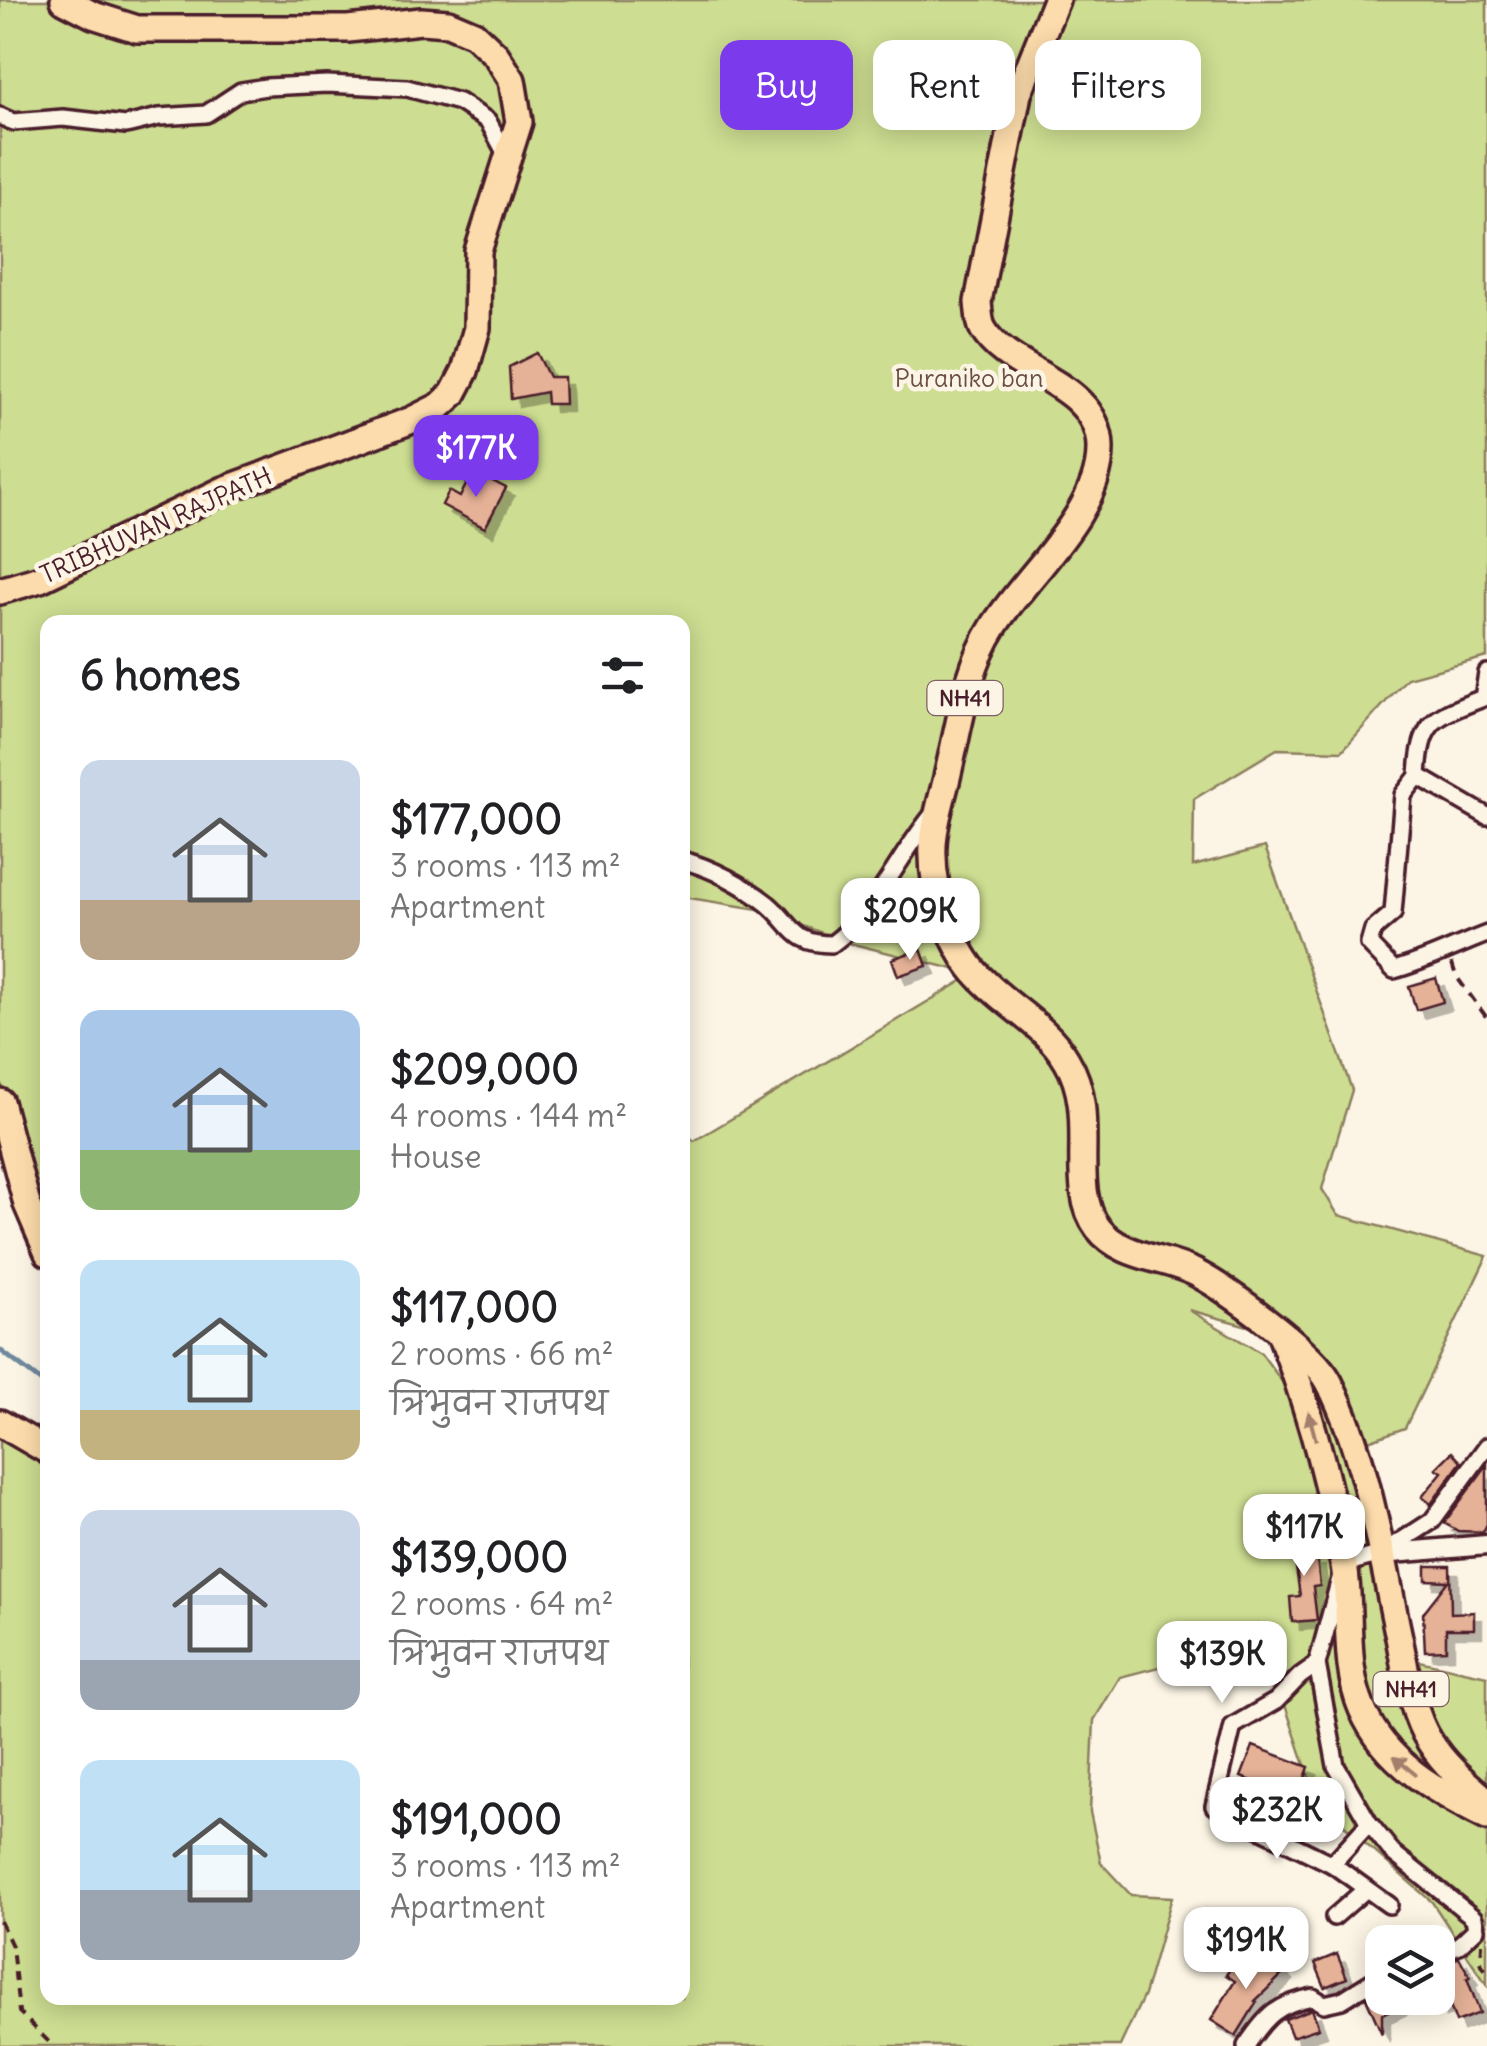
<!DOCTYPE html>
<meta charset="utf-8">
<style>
body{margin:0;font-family:Delius,"Playpen Sans Deva",sans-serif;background:#f6f6f6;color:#202124;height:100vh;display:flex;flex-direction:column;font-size:38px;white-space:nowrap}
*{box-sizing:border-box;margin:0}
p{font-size:32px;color:#757577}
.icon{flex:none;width:55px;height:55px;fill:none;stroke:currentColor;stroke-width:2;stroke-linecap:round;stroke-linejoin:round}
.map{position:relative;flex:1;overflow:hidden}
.sheet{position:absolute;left:40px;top:615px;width:650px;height:1390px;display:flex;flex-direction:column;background:#fff;border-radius:20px;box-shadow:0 5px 25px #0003}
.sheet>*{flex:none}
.top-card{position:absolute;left:720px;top:40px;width:615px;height:90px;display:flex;gap:20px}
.buttons{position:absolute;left:1365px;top:1925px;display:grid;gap:20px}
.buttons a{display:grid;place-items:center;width:90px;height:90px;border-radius:20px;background:#fff;box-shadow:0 5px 25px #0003;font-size:50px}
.price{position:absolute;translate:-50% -85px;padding:0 22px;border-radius:20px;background:#fff;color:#222;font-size:32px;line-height:65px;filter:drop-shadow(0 2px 5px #0008)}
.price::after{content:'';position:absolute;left:50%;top:60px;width:30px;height:22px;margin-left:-15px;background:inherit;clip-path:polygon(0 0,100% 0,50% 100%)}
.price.current{background:#7c3aed;color:#fff}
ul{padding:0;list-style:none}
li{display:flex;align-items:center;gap:30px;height:250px;padding:0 40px}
li span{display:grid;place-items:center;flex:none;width:280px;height:200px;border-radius:20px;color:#555}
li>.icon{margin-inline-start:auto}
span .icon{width:120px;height:120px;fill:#fffc;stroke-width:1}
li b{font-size:42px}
h2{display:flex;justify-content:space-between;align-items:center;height:120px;padding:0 40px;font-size:42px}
.tag{padding:0 35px;border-radius:20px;background:#fff;box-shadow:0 5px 25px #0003;font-size:35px;line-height:90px}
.tag.current{background:#7c3aed;color:#fff}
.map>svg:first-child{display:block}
.green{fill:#cddd91;stroke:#8c7e5e;stroke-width:2.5;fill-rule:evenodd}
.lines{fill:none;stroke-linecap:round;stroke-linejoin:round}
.stream{stroke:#6f889e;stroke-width:5}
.building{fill:#e5b197;stroke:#4a1f2b;stroke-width:2.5;filter:url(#shadow)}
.minor-casing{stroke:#4a1f2b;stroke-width:22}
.tertiary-casing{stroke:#4a1f2b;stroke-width:25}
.trunk-casing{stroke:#4a1f2b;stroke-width:32}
.path{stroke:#4a1f2b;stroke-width:4;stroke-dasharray:10 8;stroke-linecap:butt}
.minor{stroke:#fcf5e5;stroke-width:15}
.tertiary{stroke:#fcf5e5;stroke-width:18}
.trunk{stroke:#fcdcac;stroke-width:25}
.oneway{fill:#a37e6c}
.labels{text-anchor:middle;stroke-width:9;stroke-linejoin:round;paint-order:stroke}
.shield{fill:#fcf5e5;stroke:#7f5f63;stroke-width:2.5}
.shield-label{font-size:22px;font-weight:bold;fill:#4a1f2b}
.park-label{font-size:25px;fill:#6b4e44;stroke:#fcf5e5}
.street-label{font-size:25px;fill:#4a1f2b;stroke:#fcf5e5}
</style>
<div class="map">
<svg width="1487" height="2046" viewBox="0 0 1487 2046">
<defs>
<filter id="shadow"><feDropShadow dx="8" dy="8" stdDeviation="0" flood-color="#0004"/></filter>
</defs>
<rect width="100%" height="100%" fill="#fcf5e5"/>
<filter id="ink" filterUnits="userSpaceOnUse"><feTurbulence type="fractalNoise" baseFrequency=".01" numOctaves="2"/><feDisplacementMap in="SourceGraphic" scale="20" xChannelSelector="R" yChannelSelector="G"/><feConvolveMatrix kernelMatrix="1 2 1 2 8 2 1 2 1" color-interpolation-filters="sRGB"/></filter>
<g filter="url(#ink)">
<!-- green -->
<path class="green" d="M0,0H1487V657L1407,678L1342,751L1277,749L1194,799L1193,866L1265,847L1352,1090L1322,1189L1338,1215L1487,1256L1405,1428L1368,1441L1381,1554L1414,1660L1487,1676V1985L1432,1902L1317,1801L1258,1624L1236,1647L1120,1677L1094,1720L1090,1812L1101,1863L1131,1895L1172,1897L1144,1995L1120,2046H0V1439L47,1464L48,1998H682L683,1131L694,1141L974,974L849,943L758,909L683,897L682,622H48L47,1226L0,1081ZM1189,1310L1281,1335L1283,1383L1261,1353Z"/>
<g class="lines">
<!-- stream -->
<path class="stream" d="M0,1350L48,1387"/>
</g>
<!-- building -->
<g class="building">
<path d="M537,353L549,377H564L565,404H547L546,392L511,399L509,367Z"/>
<path d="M473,471L506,488L485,528L442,505L449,491L460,497Z"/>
<path d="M921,949L927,966L898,976L892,959Z"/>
<path d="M1436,978L1443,1002L1416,1010L1409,986Z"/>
<path d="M1452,1452L1461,1462L1431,1504L1422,1497L1442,1472L1436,1468Z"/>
<path d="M1487,1465V1524L1483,1532L1458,1531L1444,1523Z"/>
<path d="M1308,1530L1311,1559L1317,1558L1320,1586L1313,1587L1317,1620L1292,1622L1290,1597L1300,1596L1291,1532Z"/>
<path d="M1426,1566H1450L1451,1613L1474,1612V1629H1446V1650L1425,1651L1423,1613L1448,1581L1426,1580Z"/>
<path d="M1253,1746L1309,1767L1298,1798L1241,1777Z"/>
<path d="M1267,1954L1285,1972L1255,2001L1257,2002L1236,2036L1211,2020L1235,1981L1226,1975L1238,1957L1254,1967Z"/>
<path d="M1337,1954L1347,1978L1325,1987L1315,1963Z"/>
<path d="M1459,1957L1470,1977L1467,1978L1480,2013L1456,2022L1449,2003L1438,2009V1966Z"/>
<path d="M1382,1991V1998H1416L1382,2014V2034L1366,1998Z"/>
<path d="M1312,2009L1319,2028L1292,2037L1285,2019Z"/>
</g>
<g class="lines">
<defs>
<g id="minor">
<path d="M0,116L13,122L63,118L126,125L159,117L206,114L241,91L266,87L327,84L407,88L459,102L488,121L507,156"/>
<path d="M1418,776C1421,719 1433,718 1483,698L1487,673"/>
<path d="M1487,816L1418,776L1403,795L1393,913L1373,930L1369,944L1394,970C1427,961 1455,946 1487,934"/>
<path d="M682,860C712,868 744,885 768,904C794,926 792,944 832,944C877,911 899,854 935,812"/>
<path d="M1214,1806L1233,1726L1276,1701L1300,1676L1317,1664"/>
<path d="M1242,1820L1332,1864"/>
<path d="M1369,1823L1332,1864L1389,1905"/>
<path d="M1334,1917L1366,1889"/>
<path d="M1438,1953L1459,1945L1476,1929L1474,1918L1393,1853L1369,1823L1336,1766L1317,1664L1344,1564L1381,1554L1432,1521L1487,1446"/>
<path d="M1246,2046C1266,2016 1277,2004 1313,1997L1324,2004L1342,2000L1382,1975"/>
</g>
<path id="tertiary" d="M1381,1554L1487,1545"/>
<g id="trunk">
<path d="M1056,0L1018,94L978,302C979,311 979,322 983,329C1007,373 1099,382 1100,448C1101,513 1026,575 994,626C966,670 960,723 948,773C943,796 934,821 933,845C932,869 936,894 945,916C952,935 962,957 975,972C1002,1004 1046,1024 1067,1061C1100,1115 1066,1186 1098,1228C1121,1258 1165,1257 1196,1273C1228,1290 1314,1352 1329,1382C1367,1458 1380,1547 1397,1628C1405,1664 1410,1711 1430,1742C1445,1766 1466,1783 1487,1801"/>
<path d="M0,591L40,579L224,490L412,420L440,406L453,394L465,371L477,328L478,251L519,122L512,80L496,55L474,34L448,23L421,21L348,29H137L93,15L64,0"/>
<path d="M0,1102L27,1204L48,1253"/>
<path d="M1281,1335C1310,1410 1330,1486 1344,1565C1352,1611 1343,1665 1362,1709C1385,1763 1437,1792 1487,1817"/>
<path d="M0,1423L48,1451"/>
</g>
</defs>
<!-- minor casing -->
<use href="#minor" class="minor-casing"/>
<!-- tertiary casing -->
<use href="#tertiary" class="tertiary-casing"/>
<!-- trunk casing -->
<use href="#trunk" class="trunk-casing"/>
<!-- path -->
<g class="path">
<path d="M1452,963L1456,976L1487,1018"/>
<path d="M0,1921L12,1946L19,2012L53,2046"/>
<path d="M1482,1943L1481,1963L1487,1973"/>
</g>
<!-- minor -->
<use href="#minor" class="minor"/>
<!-- tertiary -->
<use href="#tertiary" class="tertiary"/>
<!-- trunk -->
<use href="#trunk" class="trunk"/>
</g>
<!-- one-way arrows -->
<defs><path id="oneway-solid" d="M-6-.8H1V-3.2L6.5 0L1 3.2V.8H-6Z" transform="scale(2.5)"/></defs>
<g class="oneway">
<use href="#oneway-solid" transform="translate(1312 1426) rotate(-105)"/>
<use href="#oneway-solid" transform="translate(1405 1766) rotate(-141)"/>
</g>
</g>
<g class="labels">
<!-- shield labels -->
<g class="shield">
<rect x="927.5" y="681" width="75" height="34" rx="8"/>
<rect x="1373.5" y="1672" width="75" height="34" rx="8"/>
</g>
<g class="shield-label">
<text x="965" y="706">NH41</text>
<text x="1411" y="1697">NH41</text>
</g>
<!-- park labels -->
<g class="park-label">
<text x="969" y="387">Puraniko ban</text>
</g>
<!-- street labels -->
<g class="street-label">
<text transform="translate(156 525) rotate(-24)" y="9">TRIBHUVAN RAJPATH</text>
</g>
</g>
</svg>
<div class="buttons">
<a><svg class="icon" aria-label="layers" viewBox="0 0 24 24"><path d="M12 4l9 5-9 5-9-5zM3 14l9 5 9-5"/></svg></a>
</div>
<b class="price current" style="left:476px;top:500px">$177K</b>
<b class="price" style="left:910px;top:963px">$209K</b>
<b class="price" style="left:1304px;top:1579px">$117K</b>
<b class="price" style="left:1222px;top:1706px">$139K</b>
<b class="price" style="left:1277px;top:1862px">$232K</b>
<b class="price" style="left:1246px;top:1992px">$191K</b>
<div class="top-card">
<a class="tag current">Buy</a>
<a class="tag">Rent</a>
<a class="tag">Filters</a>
</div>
<section class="sheet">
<h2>6 homes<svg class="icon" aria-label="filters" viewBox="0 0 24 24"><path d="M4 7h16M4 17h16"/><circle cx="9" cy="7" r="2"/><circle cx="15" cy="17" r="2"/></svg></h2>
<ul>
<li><span style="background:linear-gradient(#c9d6e8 70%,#b9a48a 0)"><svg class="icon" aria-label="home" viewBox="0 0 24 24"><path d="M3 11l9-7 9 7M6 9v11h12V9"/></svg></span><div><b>$177,000</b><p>3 rooms · 113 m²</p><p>Apartment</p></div></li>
<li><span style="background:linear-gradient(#a9c7e8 70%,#8fb573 0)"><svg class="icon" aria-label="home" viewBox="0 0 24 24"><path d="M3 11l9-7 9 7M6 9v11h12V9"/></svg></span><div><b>$209,000</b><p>4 rooms · 144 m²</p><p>House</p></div></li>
<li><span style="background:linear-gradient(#bfe0f5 75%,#c2b280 0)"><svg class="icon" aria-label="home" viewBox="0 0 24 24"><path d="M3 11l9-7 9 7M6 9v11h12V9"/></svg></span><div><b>$117,000</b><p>2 rooms · 66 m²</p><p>त्रिभुवन राजपथ</p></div></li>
<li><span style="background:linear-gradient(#c9d6e8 75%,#9aa5b1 0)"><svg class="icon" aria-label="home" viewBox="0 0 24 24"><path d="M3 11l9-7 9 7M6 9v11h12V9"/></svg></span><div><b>$139,000</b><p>2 rooms · 64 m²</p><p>त्रिभुवन राजपथ</p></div></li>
<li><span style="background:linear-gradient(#bfe0f5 65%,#9aa5b1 0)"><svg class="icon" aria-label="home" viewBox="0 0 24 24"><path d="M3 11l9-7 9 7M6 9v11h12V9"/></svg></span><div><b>$191,000</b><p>3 rooms · 113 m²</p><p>Apartment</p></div></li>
</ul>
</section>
</div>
